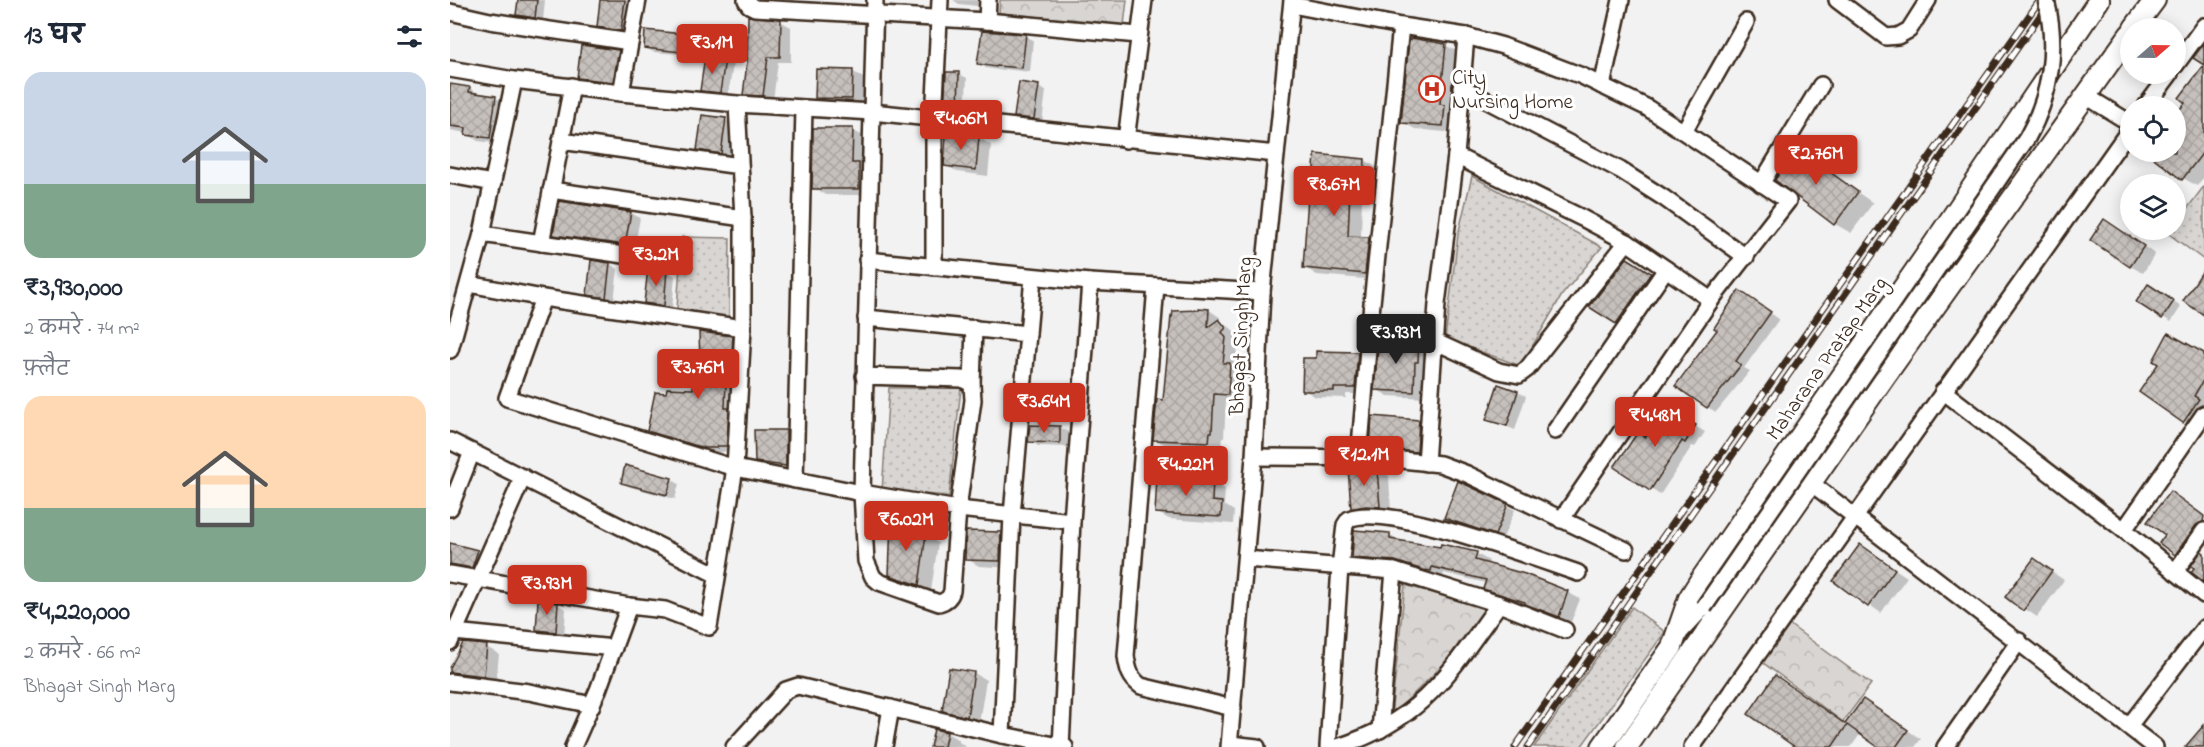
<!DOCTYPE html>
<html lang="hi">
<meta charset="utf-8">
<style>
body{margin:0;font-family:"Indie Flower","Playpen Sans Deva",sans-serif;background:#f2f2f3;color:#1f2937;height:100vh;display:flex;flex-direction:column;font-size:22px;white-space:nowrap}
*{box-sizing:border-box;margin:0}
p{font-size:20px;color:#747a83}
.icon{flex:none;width:33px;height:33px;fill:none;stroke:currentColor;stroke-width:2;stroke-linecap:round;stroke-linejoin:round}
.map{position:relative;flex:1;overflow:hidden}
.side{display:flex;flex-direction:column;background:#fff;width:450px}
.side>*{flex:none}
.needle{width:39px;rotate:70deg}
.tools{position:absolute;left:1670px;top:18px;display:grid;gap:12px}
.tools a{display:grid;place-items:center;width:66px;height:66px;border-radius:50%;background:#fff;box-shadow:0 3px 15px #0003;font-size:30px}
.price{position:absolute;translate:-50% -51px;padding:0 14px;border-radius:6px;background:#c8321e;color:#fff;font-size:20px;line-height:39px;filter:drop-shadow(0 2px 3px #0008)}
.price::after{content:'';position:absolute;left:50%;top:36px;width:18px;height:14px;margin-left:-9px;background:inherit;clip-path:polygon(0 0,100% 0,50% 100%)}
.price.selected{background:#222;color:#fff}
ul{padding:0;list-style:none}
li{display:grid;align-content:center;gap:12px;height:318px;padding:0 24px}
li span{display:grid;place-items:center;height:186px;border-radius:18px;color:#555}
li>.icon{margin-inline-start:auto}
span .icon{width:108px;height:108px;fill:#fffc;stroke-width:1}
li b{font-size:26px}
h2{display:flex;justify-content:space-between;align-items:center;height:72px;padding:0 24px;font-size:26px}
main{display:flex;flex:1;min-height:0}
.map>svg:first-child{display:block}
.grass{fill:url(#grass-dots);stroke:#8a8078;stroke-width:1.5}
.forest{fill:url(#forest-crowns);stroke:#8a8078;stroke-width:1.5}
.shadow{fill:#0003}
.building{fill:url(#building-cross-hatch);stroke:#3b2a1e;stroke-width:1.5}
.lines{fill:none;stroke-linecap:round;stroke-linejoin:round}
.minor-casing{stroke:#3b2a1e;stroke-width:20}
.major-casing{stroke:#3b2a1e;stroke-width:24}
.minor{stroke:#fff;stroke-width:15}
.major{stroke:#fff;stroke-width:20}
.rail-casing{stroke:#3b2a1e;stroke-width:7}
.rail{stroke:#fff;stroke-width:4.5;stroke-dasharray:14;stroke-linecap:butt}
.minor-bridge-casing{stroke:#3b2a1e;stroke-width:20;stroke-linecap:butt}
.minor-bridge{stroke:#fff;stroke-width:15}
.labels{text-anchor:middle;stroke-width:6;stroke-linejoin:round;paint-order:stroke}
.poi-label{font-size:21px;fill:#3b2a1e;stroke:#fff;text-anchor:start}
.street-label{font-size:21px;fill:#3b2a1e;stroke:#fff}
</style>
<main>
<section class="side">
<h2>13 घर<svg class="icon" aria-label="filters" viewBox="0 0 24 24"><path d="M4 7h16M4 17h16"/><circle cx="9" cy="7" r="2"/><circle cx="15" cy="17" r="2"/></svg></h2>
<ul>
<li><span style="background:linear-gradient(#c9d6e8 60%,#7fa58c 0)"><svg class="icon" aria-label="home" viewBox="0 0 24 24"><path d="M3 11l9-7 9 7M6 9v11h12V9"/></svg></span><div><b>₹3,930,000</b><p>2 कमरे · 74 m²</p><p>फ़्लैट</p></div></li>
<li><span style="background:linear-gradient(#ffd9b3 60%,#7fa58c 0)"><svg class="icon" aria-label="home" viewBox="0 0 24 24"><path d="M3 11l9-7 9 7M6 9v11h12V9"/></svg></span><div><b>₹4,220,000</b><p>2 कमरे · 66 m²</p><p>Bhagat Singh Marg</p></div></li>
</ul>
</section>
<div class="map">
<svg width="1754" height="747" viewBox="0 0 1754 747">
<defs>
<pattern id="grass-dots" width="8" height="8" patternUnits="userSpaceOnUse" patternTransform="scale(1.5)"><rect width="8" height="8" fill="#d8d5d2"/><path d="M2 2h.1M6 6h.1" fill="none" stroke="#bab7b4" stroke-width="1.8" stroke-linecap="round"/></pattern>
<pattern id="forest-crowns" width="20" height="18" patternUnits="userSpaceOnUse" patternTransform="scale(1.5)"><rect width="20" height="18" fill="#d8d5d2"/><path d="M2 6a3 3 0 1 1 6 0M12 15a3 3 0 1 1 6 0" fill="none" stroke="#bab7b4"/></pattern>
<pattern id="building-cross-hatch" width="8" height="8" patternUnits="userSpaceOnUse" patternTransform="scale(1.5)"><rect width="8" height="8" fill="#c6c0bd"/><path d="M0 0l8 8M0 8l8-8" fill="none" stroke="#aba5a2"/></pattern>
</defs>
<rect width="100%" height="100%" fill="#f3f2f2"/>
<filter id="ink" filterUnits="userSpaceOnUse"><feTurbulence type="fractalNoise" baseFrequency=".0167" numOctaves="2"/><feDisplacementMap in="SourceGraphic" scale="12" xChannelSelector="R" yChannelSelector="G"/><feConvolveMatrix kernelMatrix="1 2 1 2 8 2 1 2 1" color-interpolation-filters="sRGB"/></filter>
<g filter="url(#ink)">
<!-- grass -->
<g class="grass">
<path d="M1022,176L1152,247L1112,295L1071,366L995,339L1008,235Z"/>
<path d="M1754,186V260L1719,234L1722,230H1725V225Z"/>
<path d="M232,237L280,238L279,318L227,309Z"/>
<path d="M439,388H511L499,496L432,491Z"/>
<path d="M1182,607L1215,632L1131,747H1084Z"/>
</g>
<!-- forest -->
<g class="forest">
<path d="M550,0H677L674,25L549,13Z"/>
<path d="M955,585L1035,608L993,665L941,716Z"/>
<path d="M1340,625L1421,684L1393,722L1312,662Z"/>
</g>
<!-- shadow -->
<g class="shadow">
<path d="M70,0H95L93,21L76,19L68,14Z"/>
<path d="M152,0H180L183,37L161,34L148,26Z"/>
<path d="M503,0H538L536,7L509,4Z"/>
<path d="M330,21L341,27V62H328L323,101L305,100L294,94Z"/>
<path d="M232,36L240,40L239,55L203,52L195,47Z"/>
<path d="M575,36L583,40L580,72L554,69V71L536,68L528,63Z"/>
<path d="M995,45L1008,52L1005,133L965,129L952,122Z"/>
<path d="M168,52L181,59L175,88L141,84L128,77Z"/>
<path d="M275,60L283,65L278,96L259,94L251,90Z"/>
<path d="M1754,68V177L1747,186L1733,178L1703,152H1725V118L1737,102Z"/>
<path d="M402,71L415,79L414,105L379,104L367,97Z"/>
<path d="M509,74L517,78L515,114L504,113L496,109Z"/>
<path d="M0,86L19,88L31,95L46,98L57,104L51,144L28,141L16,133L0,130Z"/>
<path d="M588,87L596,91L592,123L574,121L566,116Z"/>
<path d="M275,120L288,127L283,160L261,156L248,149Z"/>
<path d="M402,130L415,137L421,195H376L363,188Z"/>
<path d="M497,134L529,138L541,145L538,176L508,172L495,165Z"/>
<path d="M1346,150L1423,203L1401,233L1385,224L1327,180Z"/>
<path d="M867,156L915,160L927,168L925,198L912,197L911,238L919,239L931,246L927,280L867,275L854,267Z"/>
<path d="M181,213L190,218L184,250L114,239L104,234Z"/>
<path d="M1667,228L1705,254L1693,273L1680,266Z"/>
<path d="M1177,260L1208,279L1175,328L1141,306Z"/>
<path d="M160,264L168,269L164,301L146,299L138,294Z"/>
<path d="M199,270L217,272L225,276L222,310L204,307L196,303Z"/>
<path d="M1706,290L1731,307L1721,322L1688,302Z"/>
<path d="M1299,298L1329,319L1294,368L1300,371L1266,412L1257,407L1269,330Z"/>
<path d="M759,310L771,318V322L781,328L787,336L784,340L788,346L785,368L792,372L790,401L776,400L774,438H772V448L717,446L705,439L715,401L724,312Z"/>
<path d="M282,338L292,343L286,450L264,453L208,435L198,430L245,391L251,363Z"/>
<path d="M969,341L981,349L976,398L938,396L926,389Z"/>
<path d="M908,354L920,361L917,394H896V398L866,397L854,390L867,360Z"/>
<path d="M1754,355V417L1746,429L1691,392Z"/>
<path d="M1068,392L1076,396L1065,430L1038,419Z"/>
<path d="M1215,408L1255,432L1245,447L1242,446L1210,495L1166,466L1196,438Z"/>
<path d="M969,421L981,429L979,458L934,454L921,447Z"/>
<path d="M610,427L618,432V447L588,446L580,441Z"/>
<path d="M336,431L348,438V472L319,468L307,461L306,432Z"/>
<path d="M926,469L939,476L941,513L915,515L902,508Z"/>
<path d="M221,479L229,484L225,499L180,487L172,482Z"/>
<path d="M762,482L775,489L774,505L784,511L783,524L719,519L706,512Z"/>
<path d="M1720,493L1754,516V538L1738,560L1711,543L1717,535Z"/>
<path d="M1057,506L1065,510L1053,538L1003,522L995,518Z"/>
<path d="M463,524L476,531L475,535L488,543L481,591L453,582L441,574Z"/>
<path d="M518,533L551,534L563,541L562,568L529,566L517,559Z"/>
<path d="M940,535L953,542L1027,554L1039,561L1038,565L1117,592L1130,599L1121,622L1082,606L1047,595L1035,588L1036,583L994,573L993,577L986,576L959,568L916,564L904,557Z"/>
<path d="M0,545L27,551L39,559L35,574L0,572Z"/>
<path d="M1410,546L1457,577L1431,613L1385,581Z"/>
<path d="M1584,560L1614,580L1587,617L1557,597Z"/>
<path d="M108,605L116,609L114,636L95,634L87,630Z"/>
<path d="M36,647L49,654L46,683L12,679L0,672Z"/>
<path d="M500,670L524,673L536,680L529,723L506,717L494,710Z"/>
<path d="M1339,685L1397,725L1413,701L1471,739L1465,747H1431L1411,733L1401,747H1340L1342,743Z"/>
<path d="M497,733L509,740V742L516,747H482Z"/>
</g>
<!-- building -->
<g class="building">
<path d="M68,0H87L85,18L66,15Z"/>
<path d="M150,0H175L171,31L147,27Z"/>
<path d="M298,16L331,19L330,57H318L313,96L293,95L297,63Z"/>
<path d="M195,30L233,34L231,52L194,48Z"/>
<path d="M532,31L576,34L572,68L547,66L546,67L527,64Z"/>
<path d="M961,38L996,44L990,104L995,105L993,126L951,123L959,40H961Z"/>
<path d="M1754,43V151L1732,180L1696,152H1725V115L1735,103L1729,98L1754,65L1743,58Z"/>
<path d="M131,45L169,50L163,82L127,78Z"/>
<path d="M255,56L275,59L270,93L250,91Z"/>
<path d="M366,69L403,70L402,99L365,98Z"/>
<path d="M496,72H509L508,110H494Z"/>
<path d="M569,82L589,85L584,119L564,117Z"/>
<path d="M0,84L20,87L19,92L46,96L40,138L15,135L16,128L0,126Z"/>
<path d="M252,115L276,118L271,154L247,150Z"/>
<path d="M363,128H403L402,163H409V189H362Z"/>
<path d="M496,133L529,137L526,170L494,166Z"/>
<path d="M1346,148L1408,192L1384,225L1325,180Z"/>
<path d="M865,154L915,159L913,192L900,191L898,236L919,237L915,274L853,268L858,197H862Z"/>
<path d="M109,201L181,212L175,245L103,235Z"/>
<path d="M1654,219L1694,246L1680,267L1640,240Z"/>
<path d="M1177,258L1201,273L1166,324L1139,307Z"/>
<path d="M141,260L160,263L156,298L137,295Z"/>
<path d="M198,268L217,270L214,306L194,303Z"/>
<path d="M1754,269V315L1733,301Z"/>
<path d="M1698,284L1724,301L1712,319L1686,302Z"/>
<path d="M1289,290L1321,312L1286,361L1291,365L1257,408L1225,386L1267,330L1264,328Z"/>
<path d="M749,308L759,309L758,327L769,319L776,328L772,332L776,338L773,363H780L778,395L764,394L762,432H760L759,442L703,440L707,399L713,400L721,316L722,317L723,311L749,310Z"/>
<path d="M249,332L283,336L282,352H277L275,408H279L277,446H267V448H254L197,431L205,392L216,393L217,388L243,389L244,361H250Z"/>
<path d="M1718,333L1754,353V379L1744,396L1749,399L1733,423L1689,392L1708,364L1703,361Z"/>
<path d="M929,338L969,340L968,362H965L964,392L924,390Z"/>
<path d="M866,351L908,352L905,388H884V391H852L853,358H866Z"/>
<path d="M1048,384L1068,391L1057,426L1036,420Z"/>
<path d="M1214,406L1246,425L1235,443L1232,441L1200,491L1164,467L1188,432L1196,437Z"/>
<path d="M922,416L969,420L967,452L920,448Z"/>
<path d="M580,425L610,426V443L578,442Z"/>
<path d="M304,430H336V466L305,462Z"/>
<path d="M175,465L222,478L217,495L171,483Z"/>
<path d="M898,467L927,468L930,507L916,506L901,509Z"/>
<path d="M707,477L763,480L762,501L772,502L771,517L705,513Z"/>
<path d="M1008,481L1058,504L1045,535L994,518Z"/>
<path d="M1720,491L1754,516L1753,522L1746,525L1725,555L1709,543L1715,535L1697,522Z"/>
<path d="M441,520L464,522L463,532L476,534L469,585L439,575Z"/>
<path d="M904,530L940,533V539L990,547L991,544L1027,552L1025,560L1075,574L1118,591L1109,617L1075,604V602L1033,589L1036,580L982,567L981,571L973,570L945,561L902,558Z"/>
<path d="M516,531L551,532L550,561L515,560Z"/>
<path d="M0,543L28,550L22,568L0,564Z"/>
<path d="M1410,544L1445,569L1418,607L1383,581Z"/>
<path d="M1751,551L1754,553V582L1741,572L1744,568L1741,566Z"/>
<path d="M1584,558L1602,571L1573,611L1555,597Z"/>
<path d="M88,600L108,603L106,632L86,630Z"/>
<path d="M13,643L37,645L34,676L0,672V668Z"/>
<path d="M499,668L524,672L517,717L492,711Z"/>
<path d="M1325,675L1395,724L1413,699L1458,730L1446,747H1428L1397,725L1382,747H1345L1298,714Z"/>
<path d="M1754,725V747H1735Z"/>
<path d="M484,729L497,732L494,747H480Z"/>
</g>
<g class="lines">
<defs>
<g id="minor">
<path d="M296,0L299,5L305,8L537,21L688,35"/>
<path d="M1387,0L1436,37L1448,36L1459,30L1478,0"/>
<path d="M842,5L951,26L1016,36L1053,46L1132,76L1196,107L1338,201L1261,300L1111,520"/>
<path d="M0,12L40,21L180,42"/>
<path d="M537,21L538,0"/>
<path d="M1725,66L1754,26"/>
<path d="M0,69L64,80L171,93L287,104L422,112L826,154"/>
<path d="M1152,86L1171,0"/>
<path d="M1011,87L1170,170L1214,198L1296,257"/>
<path d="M171,93L188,0"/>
<path d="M1636,96L1680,123"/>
<path d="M1696,106L1720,74"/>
<path d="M1234,131L1296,22"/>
<path d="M676,140L694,0"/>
<path d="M111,141L290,166"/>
<path d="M1006,156L1132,218L1177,242L1261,300"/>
<path d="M0,175L43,183"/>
<path d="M1311,184L1371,85"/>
<path d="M101,190L293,218"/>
<path d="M32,234L214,261"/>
<path d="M91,243L122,86"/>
<path d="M417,260L640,282L812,292"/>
<path d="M484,267V119L490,0"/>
<path d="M19,284L93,298L293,328"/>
<path d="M706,286L676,656C678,670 680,678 691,686L783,708"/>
<path d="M93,298L57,398L285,468L412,493L508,509L622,521"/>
<path d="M416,318L578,334"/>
<path d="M984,341L1049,371L1069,375L1077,369L1177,242"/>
<path d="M0,350L32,234L64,80"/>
<path d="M414,376L512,379L522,384L523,400L508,509L502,591C500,598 496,601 489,603L429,582L423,577L416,561L412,493L425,0"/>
<path d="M522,384L524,328"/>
<path d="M1493,391L1674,530L1754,595"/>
<path d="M1105,431L1216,269"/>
<path d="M0,441L267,575"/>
<path d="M804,457L933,458L990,464L1017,474L1176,550"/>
<path d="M909,458L921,313L951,26"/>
<path d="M976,463L987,304L1006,156L1016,36"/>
<path d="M345,480L354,108"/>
<path d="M1361,483L1705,747"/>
<path d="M0,508L22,452"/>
<path d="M1674,530L1754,414"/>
<path d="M796,559L944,571L1049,604L1115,630"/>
<path d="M1725,572L1754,531"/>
<path d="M0,574L179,606L215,610L259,627L285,468L293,328V218L287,104"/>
<path d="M4,632L164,648"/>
<path d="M1226,637L1254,607"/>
<path d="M0,642L73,477"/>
<path d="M0,682L79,692L142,705"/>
<path d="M1679,726L1754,628"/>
<path d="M930,730L944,571"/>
<path d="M552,735L562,515L583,277"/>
<path d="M780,744L807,747"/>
<path d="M123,747L148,690L179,606"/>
<path d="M284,747L336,690L348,686L552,735L615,747"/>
<path d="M434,747L441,708"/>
<path d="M611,747L622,521L640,282"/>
<path d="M779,747L804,457L812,292L842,0"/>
<path d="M878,747L890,567L895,525L899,519C936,502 1086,559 1128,573"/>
<path d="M888,747C974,719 999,673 1049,604"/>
<path d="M1242,747L1680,129"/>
<path d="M1495,747L1569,641"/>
</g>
<g id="major">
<path d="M1684,28L1705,0"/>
<path d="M1152,747L1222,647L1239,598L1249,582L1483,245L1649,0"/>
<path d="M1177,747L1436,375L1680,34"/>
</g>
</defs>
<!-- minor casing -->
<use href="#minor" class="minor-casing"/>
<!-- major casing -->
<use href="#major" class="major-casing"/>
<!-- minor -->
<use href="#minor" class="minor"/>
<!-- major -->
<use href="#major" class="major"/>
<defs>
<g id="rail">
<path d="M1065,747L1590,0"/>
<path d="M1078,747L1601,0"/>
</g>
</defs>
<!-- rail casing -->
<use href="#rail" class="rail-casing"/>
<!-- rail -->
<use href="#rail" class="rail"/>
<defs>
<path id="minor-bridge" d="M1254,607L1577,138C1601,96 1608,47 1596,0"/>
</defs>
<!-- minor-bridge casing -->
<use href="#minor-bridge" class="minor-bridge-casing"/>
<!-- minor-bridge -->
<use href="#minor-bridge" class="minor-bridge"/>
</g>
</g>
<!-- icons -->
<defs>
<symbol id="hospital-ring" viewBox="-11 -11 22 22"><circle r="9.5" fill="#fff" stroke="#c8321e" stroke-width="1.5"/><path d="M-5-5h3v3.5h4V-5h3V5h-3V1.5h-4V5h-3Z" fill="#c8321e"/></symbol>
</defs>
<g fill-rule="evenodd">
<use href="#hospital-ring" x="967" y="74" width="30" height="30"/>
</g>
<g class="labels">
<!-- poi labels -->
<g class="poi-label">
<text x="1002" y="84">City<tspan x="1002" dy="24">Nursing Home</tspan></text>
</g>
<!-- street labels -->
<g class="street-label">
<text transform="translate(790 336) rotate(-87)" y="7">Bhagat Singh Marg</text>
<text transform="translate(1376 358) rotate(-55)" y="7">Maharana Pratap Marg</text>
</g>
</g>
</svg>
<div class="tools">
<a><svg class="needle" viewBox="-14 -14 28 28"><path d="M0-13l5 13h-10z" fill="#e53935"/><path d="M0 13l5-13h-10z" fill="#747a83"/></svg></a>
<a><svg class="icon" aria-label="locate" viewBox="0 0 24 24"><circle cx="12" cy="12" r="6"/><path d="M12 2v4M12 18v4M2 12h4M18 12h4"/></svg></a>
<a><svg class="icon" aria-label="layers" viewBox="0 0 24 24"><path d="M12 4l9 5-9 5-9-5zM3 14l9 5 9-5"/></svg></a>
</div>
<b class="price" style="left:262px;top:75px">₹3.1M</b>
<b class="price" style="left:511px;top:151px">₹4.06M</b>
<b class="price" style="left:1366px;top:186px">₹2.76M</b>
<b class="price" style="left:884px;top:217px">₹8.67M</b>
<b class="price" style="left:206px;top:287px">₹3.2M</b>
<b class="price selected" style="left:946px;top:365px">₹3.93M</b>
<b class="price" style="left:248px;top:400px">₹3.76M</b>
<b class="price" style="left:594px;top:434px">₹3.64M</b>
<b class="price" style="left:1205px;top:448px">₹4.48M</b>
<b class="price" style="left:914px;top:487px">₹12.1M</b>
<b class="price" style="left:736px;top:497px">₹4.22M</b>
<b class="price" style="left:456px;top:552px">₹6.02M</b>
<b class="price" style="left:97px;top:616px">₹3.93M</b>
</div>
</main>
